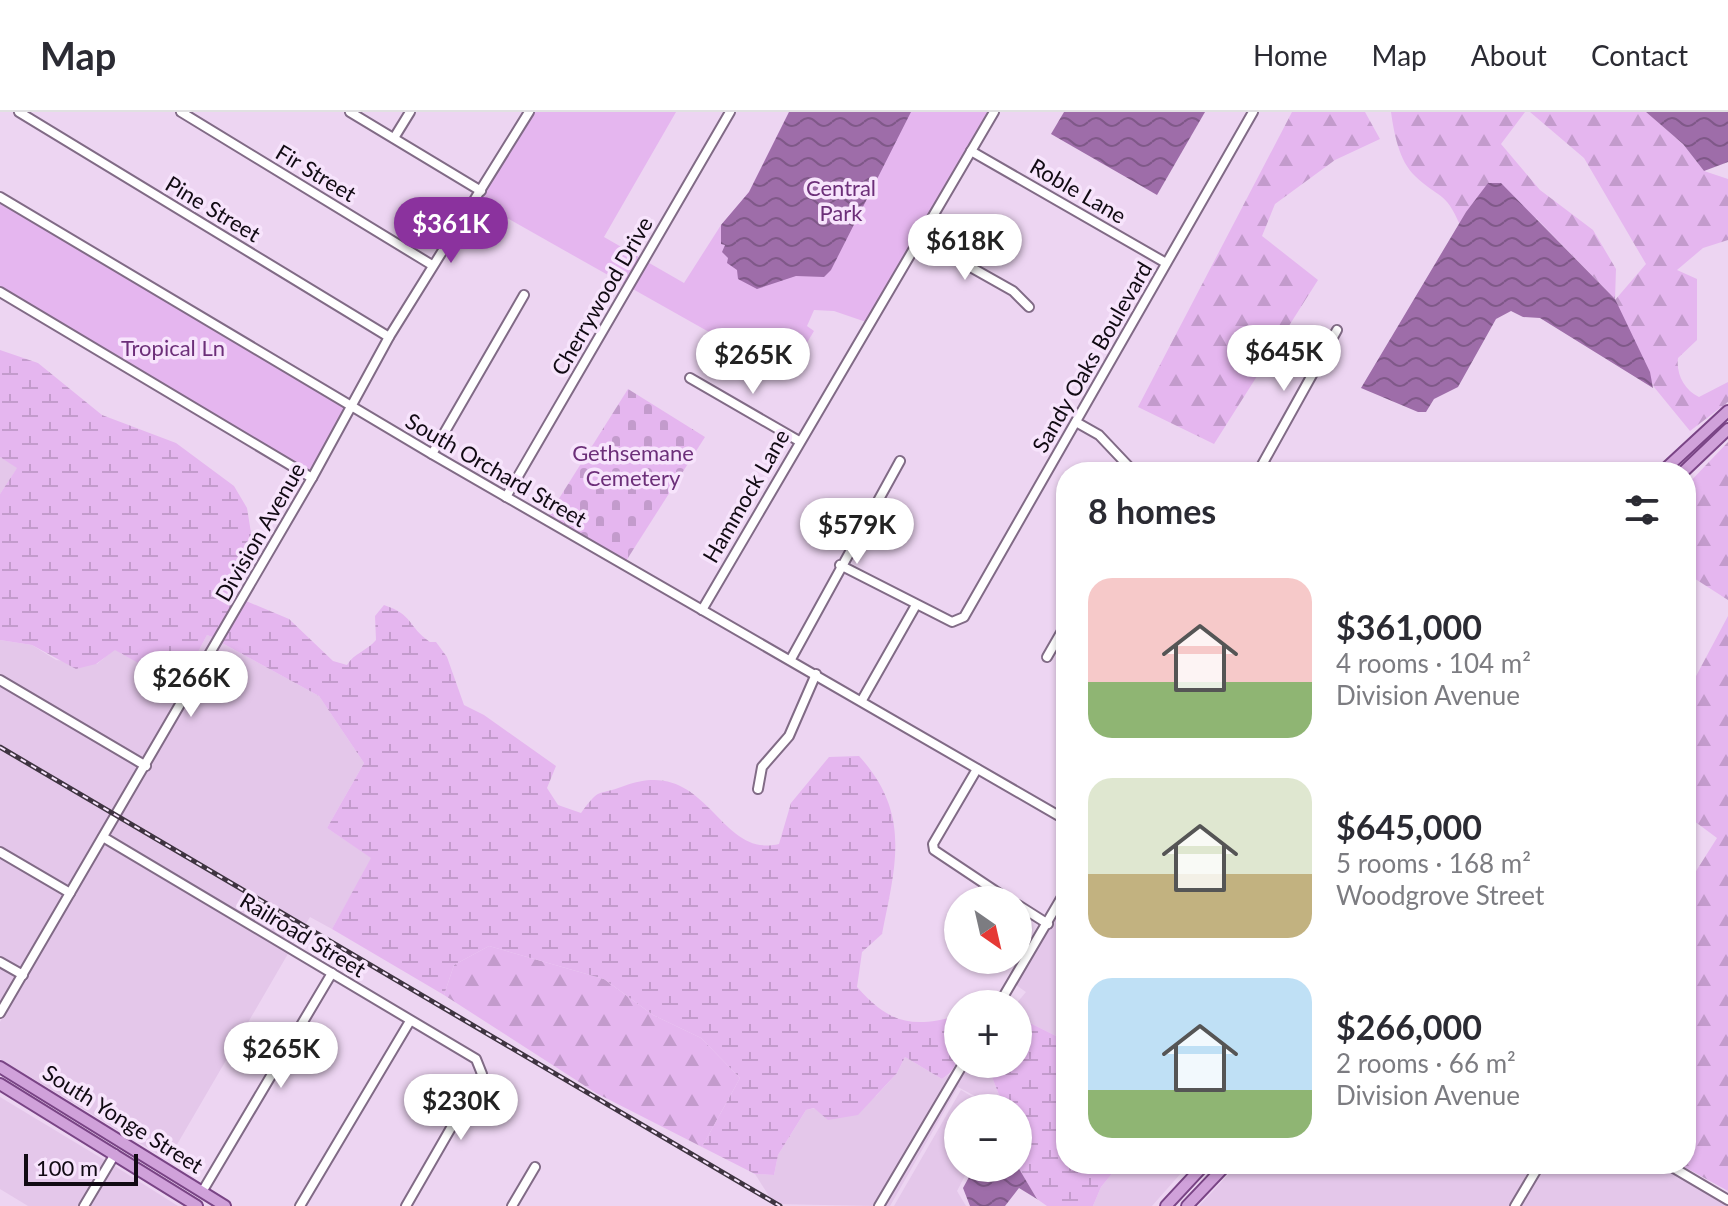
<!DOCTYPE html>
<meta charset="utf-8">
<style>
body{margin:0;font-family:Lato,sans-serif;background:#f7f7f7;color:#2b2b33;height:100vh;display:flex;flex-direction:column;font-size:30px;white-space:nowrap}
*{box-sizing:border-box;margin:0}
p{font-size:26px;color:#7c7c81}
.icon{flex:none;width:44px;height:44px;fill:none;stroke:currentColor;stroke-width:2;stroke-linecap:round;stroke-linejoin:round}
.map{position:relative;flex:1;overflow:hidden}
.details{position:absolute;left:1056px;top:350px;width:640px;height:712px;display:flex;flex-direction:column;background:#fff;border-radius:32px;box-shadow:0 2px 6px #0004}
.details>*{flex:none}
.needle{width:52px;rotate:146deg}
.controls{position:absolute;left:944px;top:774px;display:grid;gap:16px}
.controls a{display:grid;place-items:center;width:88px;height:88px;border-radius:50%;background:#fff;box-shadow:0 2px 6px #0004;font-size:40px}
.scale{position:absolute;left:24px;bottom:20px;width:114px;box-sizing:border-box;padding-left:8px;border:4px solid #110a13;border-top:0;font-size:22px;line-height:28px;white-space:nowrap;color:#110a13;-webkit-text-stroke:6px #f7e4fc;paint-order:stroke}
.price{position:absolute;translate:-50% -68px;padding:0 18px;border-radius:28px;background:#fff;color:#222;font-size:26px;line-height:52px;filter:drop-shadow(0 2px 4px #0008)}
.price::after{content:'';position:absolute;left:50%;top:48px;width:24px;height:18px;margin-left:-12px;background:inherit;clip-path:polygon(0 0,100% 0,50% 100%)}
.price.current{background:#8b329e;color:#fff}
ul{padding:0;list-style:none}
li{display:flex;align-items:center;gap:24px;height:200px;padding:0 32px}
li span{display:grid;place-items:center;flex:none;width:224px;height:160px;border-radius:24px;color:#555}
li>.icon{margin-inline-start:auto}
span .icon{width:96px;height:96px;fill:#fffc;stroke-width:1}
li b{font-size:34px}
h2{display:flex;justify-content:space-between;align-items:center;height:96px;padding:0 32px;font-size:34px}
header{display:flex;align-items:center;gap:48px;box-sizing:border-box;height:112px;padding:0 40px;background:#fff;border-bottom:2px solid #e1e1e2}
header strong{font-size:38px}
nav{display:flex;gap:44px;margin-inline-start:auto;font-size:28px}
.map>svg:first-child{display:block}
.built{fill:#e4c7ea}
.forest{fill:url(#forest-firs)}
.wetland{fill:url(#wetland-marsh)}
.cemetery{fill:url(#cemetery-stones)}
.park{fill:#e5b6ef}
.water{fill:url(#water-waves)}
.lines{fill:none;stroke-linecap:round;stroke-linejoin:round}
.minor-casing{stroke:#816b86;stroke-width:12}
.major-casing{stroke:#794485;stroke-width:14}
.minor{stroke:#fff;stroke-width:8}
.major{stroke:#d0a1da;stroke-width:10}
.rail-casing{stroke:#3f3441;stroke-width:5}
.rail{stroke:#f7e4fc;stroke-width:2;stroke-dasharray:6;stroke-linecap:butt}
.labels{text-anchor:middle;stroke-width:7;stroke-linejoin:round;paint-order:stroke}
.street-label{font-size:22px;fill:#110a13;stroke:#f7e4fc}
.park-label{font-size:22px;fill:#6c2f79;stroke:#f7e4fc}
</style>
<header>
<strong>Map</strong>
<nav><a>Home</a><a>Map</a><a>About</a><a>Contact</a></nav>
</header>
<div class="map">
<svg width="1728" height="1094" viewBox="0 0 1728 1094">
<defs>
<pattern id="forest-firs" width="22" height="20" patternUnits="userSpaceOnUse" patternTransform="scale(2)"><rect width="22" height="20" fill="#e5b6ef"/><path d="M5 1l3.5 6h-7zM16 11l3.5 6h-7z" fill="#c39bcc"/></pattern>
<pattern id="wetland-marsh" width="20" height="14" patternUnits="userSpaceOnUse" patternTransform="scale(2)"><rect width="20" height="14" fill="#e5b6ef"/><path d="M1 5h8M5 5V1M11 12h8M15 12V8" fill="none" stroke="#c39bcc"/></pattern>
<pattern id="cemetery-stones" width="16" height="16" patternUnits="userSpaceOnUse" patternTransform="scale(2)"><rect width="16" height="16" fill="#e5b6ef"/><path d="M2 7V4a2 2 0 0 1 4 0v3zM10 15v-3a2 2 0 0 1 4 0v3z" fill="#c39bcc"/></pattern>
<pattern id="water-waves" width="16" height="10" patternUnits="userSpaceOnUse" patternTransform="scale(2)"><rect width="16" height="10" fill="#9e6da9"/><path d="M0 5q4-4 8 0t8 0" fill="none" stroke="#7f5888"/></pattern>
</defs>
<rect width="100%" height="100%" fill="#edd5f2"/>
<!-- built -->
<g class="built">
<path d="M0,345L18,355L0,382Z"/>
<path d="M207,523L215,526L144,648L0,564V528L32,533L56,548L97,552L115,537L180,574Z"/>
<path d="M222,531L319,584L364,651L327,716L372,746L332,817L310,805L293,833L109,724Z"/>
<path d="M0,573L140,655L68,776L0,736Z"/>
<path d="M104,731L289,840L168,1048L0,947V910Z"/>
<path d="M0,745L64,783L21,857L0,845Z"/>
<path d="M1066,788V929L1018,905L1016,892L1026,880L1016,873Z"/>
<path d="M0,854L17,864L0,893Z"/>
<path d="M905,945L942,967L953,960L874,1094L774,1092L755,1062L774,1063L778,1043L806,998L876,984L897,961Z"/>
<path d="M968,952L992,965L1004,996H997L958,975L890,1094H884Z"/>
<path d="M961,978L991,996H958V1056H969L957,1079L966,1094H894Z"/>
<path d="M0,985L106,1049L79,1094H28L0,1077Z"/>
<path d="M1120,1052H1189L1152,1094H1093L1101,1075Z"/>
<path d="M1238,1052H1532L1510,1094H1199Z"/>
<path d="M1546,1052H1659L1728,1094H1520Z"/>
<path d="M113,1053L178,1094H89Z"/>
</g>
<!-- forest -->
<g class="forest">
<path d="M1292,0H1365L1380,27L1335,48L1275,92L1262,124L1318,168L1214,332L1138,295Z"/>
<path d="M1391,0H1525L1501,32L1540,78L1593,118L1616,157L1615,187L1536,106L1466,100L1460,113C1445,78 1439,87 1415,64C1399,49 1394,21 1391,0Z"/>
<path d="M1530,0H1646L1683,32L1704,59L1728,67V128L1703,136L1677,158L1697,167V228L1678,246C1676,262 1684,278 1699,285L1728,270V290L1690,319L1654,275L1615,188L1646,152L1584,46Z"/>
<path d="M1728,330V488L1686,461V374Z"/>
<path d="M1728,504V1079L1679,1052H1686V775L1717,726L1686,703V583Z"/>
<path d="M489,834L604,867L653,903L701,926L740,966L702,1035L596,981L444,883L454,853Z"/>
</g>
<!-- wetland -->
<g class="wetland">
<path d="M0,238L38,251L102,303L176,331L234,374L247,396L252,427L234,483L238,485L215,526L207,523L180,574L115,538L96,552L76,557L32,533L0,528V382L17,356L0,345Z"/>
<path d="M246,489L289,507L333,549L347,553C354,541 367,539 376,528L375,504L384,493C414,503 407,514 430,530H436L447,545L464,593L484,603L556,654L547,676L558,693L581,701C601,674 595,685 624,674C708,642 717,747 779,732L791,691L829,645L859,644C911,701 896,752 882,822L862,840L857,875C890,912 911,916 958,904C958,928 965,953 942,967L905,945L897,961L858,1003L828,1008L814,996L806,998L778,1043L774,1063L755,1062L702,1035L740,966L701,926L653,903L604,867L489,834L454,853L444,883L332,817L371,746L327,716L364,651L319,584L222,531Z"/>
<path d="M1018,905L1066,929V1052H1120L1101,1075L1093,1094H1047L1037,1087L1018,1055V996H1004L992,965L970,952H1018Z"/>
</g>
<!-- cemetery -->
<path class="cemetery" d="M628,277L705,325L626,449L548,404Z"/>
<!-- park -->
<g class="park">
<path d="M528,0H676L604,125L684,171L721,113L749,80L789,0H994L869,211L834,199L814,198L807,214L814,219L787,264L475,88Z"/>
<path d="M0,89L346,296L310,361L0,175Z"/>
</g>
<!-- water -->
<g class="water">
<path d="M789,0H911L831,158L824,165L796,164L757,177L738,167L737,158L727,151L728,146L722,140L725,133L721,132V113L749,80Z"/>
<path d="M1064,0H1205L1157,83L1051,22Z"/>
<path d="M1646,0H1728V50L1704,59L1683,32Z"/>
<path d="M1488,71H1501L1615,187L1650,260L1653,276L1540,206L1523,205L1511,199L1496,207L1458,275L1434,287L1426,300H1418L1361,276L1466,100Z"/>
<path d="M1018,1055L1037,1087L1019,1076L1005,1094H970L963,1076L974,1056Z"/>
</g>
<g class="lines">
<defs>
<g id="minor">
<path d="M19,0L389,225"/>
<path d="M181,0L432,153"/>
<path d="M350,0L481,79"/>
<path d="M394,26L410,0"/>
<path d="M971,39L1166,151"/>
<path d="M0,85L432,342L1066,708"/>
<path d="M919,126L1013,179L1029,195"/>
<path d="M0,180L312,366"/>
<path d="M690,266L799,329"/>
<path d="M1076,310L1099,323L1134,360"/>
<path d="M432,342L524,183"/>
<path d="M1258,360L1337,218"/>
<path d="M506,385L730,0"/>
<path d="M840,453L952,510L964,505L1253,0"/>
<path d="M702,498L994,0"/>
<path d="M1047,545L1066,512"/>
<path d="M791,547L900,349"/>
<path d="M0,568L146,654"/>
<path d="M862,588L916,493"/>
<path d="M977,657L933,732L934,738L1009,788"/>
<path d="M758,677L762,655L789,624L816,562"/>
<path d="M103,725L476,947L482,962L406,1094"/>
<path d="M0,740L70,781"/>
<path d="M1018,793L1048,812"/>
<path d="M0,850L23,863"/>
<path d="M999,892L1066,778"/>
<path d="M0,901L312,366L389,225L529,0"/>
<path d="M1667,1052L1728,1088"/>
<path d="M202,1080L332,861"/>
<path d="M84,1094L115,1042"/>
<path d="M300,1094L410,909"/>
<path d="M512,1094L535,1055"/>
<path d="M879,1094L963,952"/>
<path d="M1515,1094L1540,1052"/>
</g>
<g id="major">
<path d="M1662,360L1728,299"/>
<path d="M1683,360L1728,317"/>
<path d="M0,955L225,1094"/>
<path d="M0,972L197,1094"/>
<path d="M1166,1094L1205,1052"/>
<path d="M1187,1094L1227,1052"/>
</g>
</defs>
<!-- minor casing -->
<use href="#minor" class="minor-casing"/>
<!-- major casing -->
<use href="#major" class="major-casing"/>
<!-- minor -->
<use href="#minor" class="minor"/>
<!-- major -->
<use href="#major" class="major"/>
<defs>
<path id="rail" d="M0,635L780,1094"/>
</defs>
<!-- rail casing -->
<use href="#rail" class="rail-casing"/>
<!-- rail -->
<use href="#rail" class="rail"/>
</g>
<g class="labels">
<!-- street labels -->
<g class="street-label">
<text transform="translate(316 61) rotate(31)" y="8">Fir Street</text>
<text transform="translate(1078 79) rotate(30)" y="8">Roble Lane</text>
<text transform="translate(213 97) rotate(31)" y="8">Pine Street</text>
<text transform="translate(602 184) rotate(-60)" y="8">Cherrywood Drive</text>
<text transform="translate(1092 245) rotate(-60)" y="8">Sandy Oaks Boulevard</text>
<text transform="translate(496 358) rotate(30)" y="8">South Orchard Street</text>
<text transform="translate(746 384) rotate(-60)" y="8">Hammock Lane</text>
<text transform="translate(260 420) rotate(-60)" y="8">Division Avenue</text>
<text transform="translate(303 823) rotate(31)" y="8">Railroad Street</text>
<text transform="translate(123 1007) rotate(32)" y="8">South Yonge Street</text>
</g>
<!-- park labels -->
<g class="park-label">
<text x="841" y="84">Central<tspan x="841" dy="25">Park</tspan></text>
<text x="173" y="244">Tropical Ln</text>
<text x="633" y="349">Gethsemane<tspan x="633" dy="25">Cemetery</tspan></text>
</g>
</g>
</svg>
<div class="controls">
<a><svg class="needle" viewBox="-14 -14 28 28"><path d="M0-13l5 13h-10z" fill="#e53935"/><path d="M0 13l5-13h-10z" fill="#7c7c81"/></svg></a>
<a>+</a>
<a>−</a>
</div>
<div class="scale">100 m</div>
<b class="price current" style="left:451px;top:153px">$361K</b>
<b class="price" style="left:965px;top:170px">$618K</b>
<b class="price" style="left:1284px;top:281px">$645K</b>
<b class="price" style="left:753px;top:284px">$265K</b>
<b class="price" style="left:857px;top:454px">$579K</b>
<b class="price" style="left:191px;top:607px">$266K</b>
<b class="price" style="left:281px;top:978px">$265K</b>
<b class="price" style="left:461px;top:1030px">$230K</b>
<section class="details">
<h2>8 homes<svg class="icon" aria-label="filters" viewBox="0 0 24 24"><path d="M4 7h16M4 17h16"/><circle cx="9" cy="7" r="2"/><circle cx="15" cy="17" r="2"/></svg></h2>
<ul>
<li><span style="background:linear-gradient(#f6c9c9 65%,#8fb573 0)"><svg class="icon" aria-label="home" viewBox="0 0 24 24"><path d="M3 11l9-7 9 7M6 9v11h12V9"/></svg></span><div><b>$361,000</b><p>4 rooms · 104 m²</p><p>Division Avenue</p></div></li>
<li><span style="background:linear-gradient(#dfe7d0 60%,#c2b280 0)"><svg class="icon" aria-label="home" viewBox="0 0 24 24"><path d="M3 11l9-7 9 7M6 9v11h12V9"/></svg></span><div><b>$645,000</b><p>5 rooms · 168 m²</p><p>Woodgrove Street</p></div></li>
<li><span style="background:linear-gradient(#bfe0f5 70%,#8fb573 0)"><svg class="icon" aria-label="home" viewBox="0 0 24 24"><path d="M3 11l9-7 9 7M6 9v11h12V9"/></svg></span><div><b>$266,000</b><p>2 rooms · 66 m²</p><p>Division Avenue</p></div></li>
</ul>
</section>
</div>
